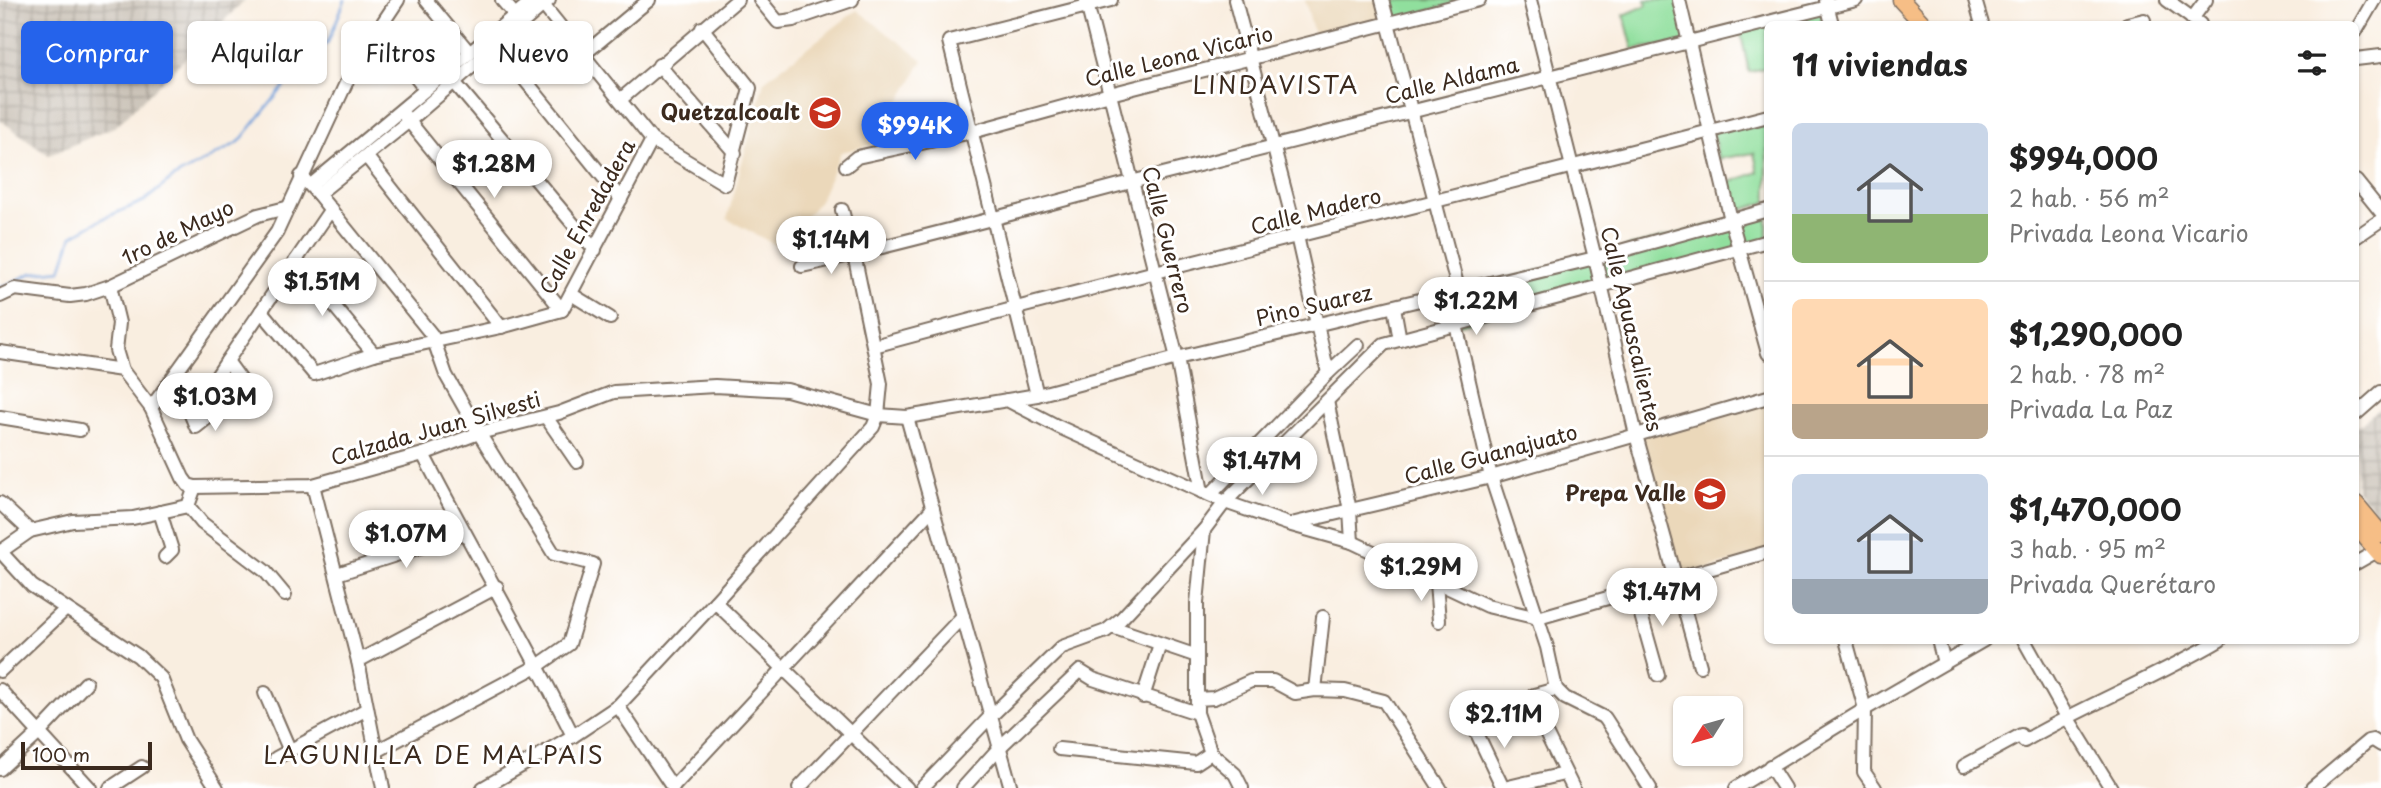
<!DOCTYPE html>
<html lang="es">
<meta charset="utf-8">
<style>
body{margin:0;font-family:"Playpen Sans",sans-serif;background:#f6f6f6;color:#222;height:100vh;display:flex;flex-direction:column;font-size:26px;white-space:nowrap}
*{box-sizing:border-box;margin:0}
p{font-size:23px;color:#767676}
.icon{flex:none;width:38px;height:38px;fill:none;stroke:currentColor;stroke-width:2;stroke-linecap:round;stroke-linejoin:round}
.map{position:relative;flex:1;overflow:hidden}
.details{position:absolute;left:1764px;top:21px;width:595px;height:623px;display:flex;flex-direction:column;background:#fff;border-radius:10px;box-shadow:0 2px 5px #0004}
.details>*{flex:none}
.banner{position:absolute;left:21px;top:21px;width:665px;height:63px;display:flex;gap:14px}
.needle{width:46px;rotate:233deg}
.buttons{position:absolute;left:1673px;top:696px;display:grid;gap:14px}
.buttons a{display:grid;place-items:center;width:70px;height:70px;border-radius:10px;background:#fff;box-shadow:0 2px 5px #0004;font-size:35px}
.scale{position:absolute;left:21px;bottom:18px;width:131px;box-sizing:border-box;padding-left:7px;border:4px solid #3b2a1e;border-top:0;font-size:19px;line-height:24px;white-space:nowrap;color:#3b2a1e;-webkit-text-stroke:5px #fff;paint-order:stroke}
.price{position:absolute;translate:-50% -60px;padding:0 16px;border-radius:24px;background:#fff;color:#222;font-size:23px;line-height:46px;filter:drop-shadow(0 2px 4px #0008)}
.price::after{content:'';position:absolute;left:50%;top:42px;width:21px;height:16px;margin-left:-10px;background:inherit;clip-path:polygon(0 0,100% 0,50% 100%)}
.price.current{background:#2563eb;color:#fff}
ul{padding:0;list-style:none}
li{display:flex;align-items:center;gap:21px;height:175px;padding:0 28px}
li+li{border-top:2px solid #e0e0e0}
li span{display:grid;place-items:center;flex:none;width:196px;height:140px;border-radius:10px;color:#555}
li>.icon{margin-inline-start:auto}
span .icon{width:84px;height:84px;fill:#fffc;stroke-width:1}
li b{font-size:30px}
h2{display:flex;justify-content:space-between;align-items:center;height:84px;padding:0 28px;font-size:30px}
.chip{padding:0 24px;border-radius:10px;background:#fff;box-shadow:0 2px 5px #0004;font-size:24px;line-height:63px}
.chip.current{background:#2563eb;color:#fff}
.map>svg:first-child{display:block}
.built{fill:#ebd8ba}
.industrial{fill:url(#industrial-grid)}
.park{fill:#90df9d;stroke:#66845e;stroke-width:2}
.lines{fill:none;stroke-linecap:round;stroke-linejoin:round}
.stream{stroke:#719fd9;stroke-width:2.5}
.minor-casing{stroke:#7e6f62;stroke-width:16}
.major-casing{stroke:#7e6f62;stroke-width:19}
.minor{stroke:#fff;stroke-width:12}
.major{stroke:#f6be86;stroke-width:16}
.labels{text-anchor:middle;stroke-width:6;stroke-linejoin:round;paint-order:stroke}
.street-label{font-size:21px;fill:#3b2a1e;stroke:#fff}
.poi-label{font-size:21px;font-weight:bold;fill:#3b2a1e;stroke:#fff;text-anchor:end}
.quarter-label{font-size:24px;letter-spacing:2px;fill:#3b2a1e;stroke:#fff}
</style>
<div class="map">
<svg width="2381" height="788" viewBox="0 0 2381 788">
<defs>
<pattern id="industrial-grid" width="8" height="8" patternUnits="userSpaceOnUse" patternTransform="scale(1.75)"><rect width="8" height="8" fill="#cbc3b8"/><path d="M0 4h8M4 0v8" fill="none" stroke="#a69f95"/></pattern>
</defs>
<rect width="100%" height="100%" fill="#fff"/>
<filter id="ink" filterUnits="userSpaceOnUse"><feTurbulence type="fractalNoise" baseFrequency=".0143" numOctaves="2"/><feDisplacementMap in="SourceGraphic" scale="14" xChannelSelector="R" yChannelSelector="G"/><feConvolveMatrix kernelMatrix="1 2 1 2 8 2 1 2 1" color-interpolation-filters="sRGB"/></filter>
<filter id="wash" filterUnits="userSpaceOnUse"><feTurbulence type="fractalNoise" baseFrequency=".00686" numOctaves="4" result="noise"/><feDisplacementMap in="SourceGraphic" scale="28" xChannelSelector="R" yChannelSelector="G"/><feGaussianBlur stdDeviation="1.57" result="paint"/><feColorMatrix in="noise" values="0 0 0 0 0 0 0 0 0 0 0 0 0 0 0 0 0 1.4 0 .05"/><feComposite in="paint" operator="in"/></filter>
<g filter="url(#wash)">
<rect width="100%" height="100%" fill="#f9eee0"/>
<!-- built -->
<g class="built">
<path d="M1305,0H1384L1390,22L1314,34Z"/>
<path d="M857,10L923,60L877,144L841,152L820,200L781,248L727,219L764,81Z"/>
<path d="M1767,397V552L1677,578L1636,435Z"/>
</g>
<!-- industrial -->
<g class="industrial">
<path d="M0,0H245L116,126L49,155L0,120Z"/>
<path d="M2381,407V518L2356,489V427Z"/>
</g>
<!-- park -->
<g class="park">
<path d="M1384,0H1466L1390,22Z"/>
<path d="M1646,0H1679L1690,42L1633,49L1624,15L1647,5Z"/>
<path d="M1819,10L1824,24H1768L1767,67L1749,72L1740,30Z"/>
<path d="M1767,126V202L1732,213L1728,183L1758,172L1754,153L1718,159L1713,130Z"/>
<path d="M1767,210V241L1456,325L1449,294Z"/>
</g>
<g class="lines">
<!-- stream -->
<path class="stream" d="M0,288L32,273L61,270L72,236L102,219L144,201L173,178L239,142L286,84L328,42L345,0"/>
</g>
</g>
<g filter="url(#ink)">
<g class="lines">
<defs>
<g id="minor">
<path d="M426,0L469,52"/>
<path d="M502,0L515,15"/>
<path d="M539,0L652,140L725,184L750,88L702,28"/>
<path d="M760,0L778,22L793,20L852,0"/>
<path d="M1086,0L1177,358L1202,492"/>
<path d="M1235,0L1297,236L1328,373"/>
<path d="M1382,0L1459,292"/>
<path d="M1530,0L1595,258L1636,435L1700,666"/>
<path d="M1679,0L1731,220L1768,353"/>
<path d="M1826,0L1832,24"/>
<path d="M1975,0L1982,24"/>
<path d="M2167,0L2200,24"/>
<path d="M2192,19L2206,0"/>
<path d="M2127,24L2144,20"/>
<path d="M377,28L425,89"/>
<path d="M2356,31L2374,0"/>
<path d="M496,44L621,199"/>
<path d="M583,55L649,0"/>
<path d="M2356,59L2381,56"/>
<path d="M659,65L735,153"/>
<path d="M449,76L595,250"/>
<path d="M620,100L737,0"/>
<path d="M404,115L562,310"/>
<path d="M366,156L501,327"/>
<path d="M846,166L857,157L972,132L1110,94L1479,0"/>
<path d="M301,176L318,194L432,335L446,375L479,433L554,554L593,564L569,644L539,665L375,752"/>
<path d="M2356,181L2381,212"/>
<path d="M311,185L533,0"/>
<path d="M318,194L409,121L549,0"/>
<path d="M2356,237L2381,220"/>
<path d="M296,260L374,354"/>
<path d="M802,266C914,241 1024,210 1135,181C1376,120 1616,59 1856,0"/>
<path d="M110,286L119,323L116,350L122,370L151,408L183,478L188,485L195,487L313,485L423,454L479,433L559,413L614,392L715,386L787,390L878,415L907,417L1037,395L1177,358L1595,258L1768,210"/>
<path d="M571,294L610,318"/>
<path d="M1449,294L1491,477L1547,647L1556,689"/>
<path d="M0,296L15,289L70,296L86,294L110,286L258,215L286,208"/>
<path d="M1394,307L1400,340"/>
<path d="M261,311L314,374L374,354L501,327L562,310L652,140"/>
<path d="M874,346C1171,265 1470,194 1768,116"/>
<path d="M0,352L122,370"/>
<path d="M227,361L331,209"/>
<path d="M227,361L246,387L196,427L191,415Z"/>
<path d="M1037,395L949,41L1111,0"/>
<path d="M1007,400L1059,427L1225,502L1288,524L1352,542L1487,606L1538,618L1768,552"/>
<path d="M1327,401L1350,510L1352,542"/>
<path d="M151,408L277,232L354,66L398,0"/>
<path d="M2356,414L2381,392"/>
<path d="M0,417L80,430"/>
<path d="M546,417L577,462"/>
<path d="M907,417L1011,788"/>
<path d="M423,454C472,549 526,640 573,736"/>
<path d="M313,485L358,661L383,788"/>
<path d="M1210,495L1328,373L1358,345"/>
<path d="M0,503L30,531"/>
<path d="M188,506L202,523L265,571L285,595"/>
<path d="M160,512L172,550L165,557"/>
<path d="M1291,524L1491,477L1768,397"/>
<path d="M0,551L32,586L138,656L161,678L186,740L217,788"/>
<path d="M0,552L30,531L73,521L133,518L188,506L195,487"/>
<path d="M2356,563L2377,551"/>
<path d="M337,574L464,533"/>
<path d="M1436,583L1439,621"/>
<path d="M1634,590L1658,675"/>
<path d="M715,602L907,788"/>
<path d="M1112,627L1197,656"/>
<path d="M1846,640L1865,709L1864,772L1875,788"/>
<path d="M1938,640L1944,663"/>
<path d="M2024,640L2067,717L2111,788"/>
<path d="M358,661L497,587"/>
<path d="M0,671L66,609"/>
<path d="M1556,689L1565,698L1605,718L1650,788"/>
<path d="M1556,689L1534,695L1531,703L1573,788"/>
<path d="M0,690L90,788"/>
<path d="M1315,690L1323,617"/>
<path d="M265,693L290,751"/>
<path d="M1143,697L1160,644"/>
<path d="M1197,699L1214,698L1251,681H1273L1295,693L1315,690L1345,691L1384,701L1440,788"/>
<path d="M618,706L673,788"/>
<path d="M1474,727L1503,788"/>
<path d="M1059,749L1196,763L1211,753"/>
<path d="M276,758L367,709"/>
<path d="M1770,766L1784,788"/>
<path d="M1964,766L2021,735L2024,741C2088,704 2157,677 2220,640"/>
<path d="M0,769L39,733L86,683"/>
<path d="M673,787L933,508"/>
<path d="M110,788L142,767"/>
<path d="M483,788L573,736L618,706L715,602L873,427L878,415L881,384L854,254L842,210"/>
<path d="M799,788L963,616"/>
<path d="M922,788L990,717L1062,647L1106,631L1121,619L1204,530"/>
<path d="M963,788L999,748L1080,671L1093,679L1197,713"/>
<path d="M1242,788L1235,774L1211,753L1197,713V603L1204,530L1225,502L1384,344L1768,241"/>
<path d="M1504,788L1564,774"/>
<path d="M1736,788L1865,709L1984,640"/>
<path d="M2312,788L2368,741L2373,740L2381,745"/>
</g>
<g id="major">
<path d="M1901,0L1923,24"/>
<path d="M2356,504L2381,534"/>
<path d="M2356,526L2381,555"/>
</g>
</defs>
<!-- minor casing -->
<use href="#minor" class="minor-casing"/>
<!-- major casing -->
<use href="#major" class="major-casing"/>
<!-- minor -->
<use href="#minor" class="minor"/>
<!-- major -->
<use href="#major" class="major"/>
</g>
</g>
<!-- icons -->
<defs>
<symbol id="university-disc" viewBox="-11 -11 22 22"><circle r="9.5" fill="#c8321e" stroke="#fff"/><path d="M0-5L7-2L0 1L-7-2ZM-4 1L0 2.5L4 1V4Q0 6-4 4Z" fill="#fff"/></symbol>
</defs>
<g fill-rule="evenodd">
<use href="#university-disc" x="806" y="94" width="38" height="38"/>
<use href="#university-disc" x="1691" y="475" width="38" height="38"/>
</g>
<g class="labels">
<!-- street labels -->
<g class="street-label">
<text transform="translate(1179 57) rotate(-14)" y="7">Calle Leona Vicario</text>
<text transform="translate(1452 81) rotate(-14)" y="7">Calle Aldama</text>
<text transform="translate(1316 212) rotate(-14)" y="7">Calle Madero</text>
<text transform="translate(588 217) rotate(-61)" y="7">Calle Enredadera</text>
<text transform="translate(178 233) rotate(-26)" y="7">1ro de Mayo</text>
<text transform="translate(1167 240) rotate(76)" y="7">Calle Guerrero</text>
<text transform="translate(1314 306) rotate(-13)" y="7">Pino Suarez</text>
<text transform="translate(1631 329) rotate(77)" y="7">Calle Aguascalientes</text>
<text transform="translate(436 429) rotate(-16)" y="7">Calzada Juan Silvesti</text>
<text transform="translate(1491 455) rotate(-15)" y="7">Calle Guanajuato</text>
</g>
<!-- poi labels -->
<g class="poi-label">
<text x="800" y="120">Quetzalcoalt</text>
<text x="1686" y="501">Prepa Valle</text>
</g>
<!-- quarter labels -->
<g class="quarter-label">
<text x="1276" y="94">LINDAVISTA</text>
<text x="434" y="764">LAGUNILLA DE MALPAIS</text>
</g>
</g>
</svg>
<div class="buttons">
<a><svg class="needle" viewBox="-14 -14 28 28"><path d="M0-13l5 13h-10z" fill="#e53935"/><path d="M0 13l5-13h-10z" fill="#767676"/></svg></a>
</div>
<div class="scale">100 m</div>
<b class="price current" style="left:915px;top:162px">$994K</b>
<b class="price" style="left:494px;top:200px">$1.28M</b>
<b class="price" style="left:831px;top:276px">$1.14M</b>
<b class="price" style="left:322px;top:318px">$1.51M</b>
<b class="price" style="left:1476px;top:337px">$1.22M</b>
<b class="price" style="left:215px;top:433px">$1.03M</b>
<b class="price" style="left:1262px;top:497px">$1.47M</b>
<b class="price" style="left:406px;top:570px">$1.07M</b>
<b class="price" style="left:1421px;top:603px">$1.29M</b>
<b class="price" style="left:1662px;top:628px">$1.47M</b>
<b class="price" style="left:1504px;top:750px">$2.11M</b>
<div class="banner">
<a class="chip current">Comprar</a>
<a class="chip">Alquilar</a>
<a class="chip">Filtros</a>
<a class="chip">Nuevo</a>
</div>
<section class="details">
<h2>11 viviendas<svg class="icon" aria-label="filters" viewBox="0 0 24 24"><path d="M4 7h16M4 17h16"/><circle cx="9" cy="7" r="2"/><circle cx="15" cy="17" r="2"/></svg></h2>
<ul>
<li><span style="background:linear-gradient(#c9d6e8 65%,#8fb573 0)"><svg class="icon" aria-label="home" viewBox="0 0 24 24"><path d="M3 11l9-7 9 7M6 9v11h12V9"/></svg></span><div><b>$994,000</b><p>2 hab. · 56 m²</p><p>Privada Leona Vicario</p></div></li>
<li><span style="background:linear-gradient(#ffd9b3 75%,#b9a48a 0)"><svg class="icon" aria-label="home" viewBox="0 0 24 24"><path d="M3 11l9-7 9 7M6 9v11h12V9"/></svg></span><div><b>$1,290,000</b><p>2 hab. · 78 m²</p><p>Privada La Paz</p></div></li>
<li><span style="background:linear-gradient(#c9d6e8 75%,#9aa5b1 0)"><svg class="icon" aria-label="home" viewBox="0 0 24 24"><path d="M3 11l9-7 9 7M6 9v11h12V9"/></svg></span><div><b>$1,470,000</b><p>3 hab. · 95 m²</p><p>Privada Querétaro</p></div></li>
</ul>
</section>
</div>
